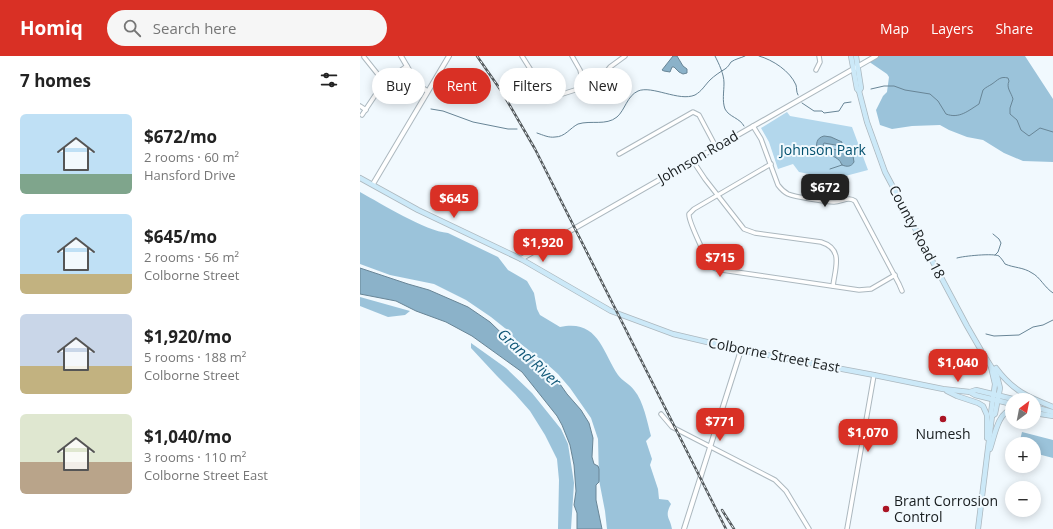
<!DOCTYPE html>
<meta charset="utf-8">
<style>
body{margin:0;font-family:"Open Sans",sans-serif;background:#f6f6f6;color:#222;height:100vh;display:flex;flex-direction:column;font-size:15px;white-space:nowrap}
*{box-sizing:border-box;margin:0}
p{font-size:13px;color:#767676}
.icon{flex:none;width:22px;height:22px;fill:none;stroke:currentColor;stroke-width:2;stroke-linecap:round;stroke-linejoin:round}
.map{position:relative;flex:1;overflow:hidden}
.sheet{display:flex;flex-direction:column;background:#fff;width:360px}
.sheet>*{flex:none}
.top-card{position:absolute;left:12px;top:12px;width:380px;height:36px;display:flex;gap:8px}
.needle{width:26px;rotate:32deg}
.fabs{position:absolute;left:645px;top:337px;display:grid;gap:8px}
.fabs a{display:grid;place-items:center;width:36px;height:36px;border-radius:50%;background:#fff;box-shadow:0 2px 10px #0003;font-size:20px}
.price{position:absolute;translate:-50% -34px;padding:0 9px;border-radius:8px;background:#d93025;color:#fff;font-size:13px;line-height:26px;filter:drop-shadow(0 1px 2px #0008)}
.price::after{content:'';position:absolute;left:50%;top:24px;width:12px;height:9px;margin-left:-6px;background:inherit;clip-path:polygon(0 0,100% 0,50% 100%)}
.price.selected{background:#222;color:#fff}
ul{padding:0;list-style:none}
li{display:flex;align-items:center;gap:12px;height:100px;padding:0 20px}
li span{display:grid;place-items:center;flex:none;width:112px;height:80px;border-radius:6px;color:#555}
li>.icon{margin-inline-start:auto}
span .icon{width:48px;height:48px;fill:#fffc;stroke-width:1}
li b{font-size:17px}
h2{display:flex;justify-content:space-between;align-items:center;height:48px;padding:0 20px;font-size:17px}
.pill{padding:0 14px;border-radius:18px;background:#fff;box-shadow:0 2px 10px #0003;font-size:14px;line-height:36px}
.pill.selected{background:#d93025;color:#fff}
header{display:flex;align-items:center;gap:24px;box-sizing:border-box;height:56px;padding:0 20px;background:#d93025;color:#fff}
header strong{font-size:19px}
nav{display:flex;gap:22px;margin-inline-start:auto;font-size:14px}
.search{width:280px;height:36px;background:#f6f6f6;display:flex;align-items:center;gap:10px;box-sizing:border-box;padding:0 14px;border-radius:22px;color:#767676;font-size:15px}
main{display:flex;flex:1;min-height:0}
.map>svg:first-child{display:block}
.green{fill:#b3d7ec}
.forest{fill:#9bc3da}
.water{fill:#8bb2c9;stroke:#688596}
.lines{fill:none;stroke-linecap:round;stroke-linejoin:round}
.stream{stroke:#688596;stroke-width:1}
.minor-casing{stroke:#acb8bf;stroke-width:5.5}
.tertiary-casing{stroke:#acb8bf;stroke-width:6}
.secondary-casing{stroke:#acb8bf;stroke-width:6}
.minor{stroke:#fff;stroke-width:3.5}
.tertiary{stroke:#fff;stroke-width:4}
.secondary{stroke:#cce9f8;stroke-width:4.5}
.rail-casing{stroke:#545a5d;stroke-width:2.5}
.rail{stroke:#f1f9fe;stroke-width:1;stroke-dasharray:3;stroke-linecap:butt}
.poi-dot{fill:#aa1424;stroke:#f1f9fe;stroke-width:1.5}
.labels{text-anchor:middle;stroke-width:4;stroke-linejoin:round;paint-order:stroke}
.park-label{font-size:14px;fill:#02506f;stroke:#f1f9fe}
.street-label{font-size:14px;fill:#181d1f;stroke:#f1f9fe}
.poi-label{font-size:14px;fill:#181d1f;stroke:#f1f9fe}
.water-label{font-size:15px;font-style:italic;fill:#115878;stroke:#f1f9fe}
</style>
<header>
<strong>Homiq</strong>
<div class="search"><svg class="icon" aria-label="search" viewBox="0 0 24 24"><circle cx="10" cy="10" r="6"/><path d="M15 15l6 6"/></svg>Search here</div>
<nav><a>Map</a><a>Layers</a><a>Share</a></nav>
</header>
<main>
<section class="sheet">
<h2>7 homes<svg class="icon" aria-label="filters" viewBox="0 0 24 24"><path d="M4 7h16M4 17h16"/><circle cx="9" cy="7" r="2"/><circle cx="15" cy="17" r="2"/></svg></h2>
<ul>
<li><span style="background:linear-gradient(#bfe0f5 75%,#7fa58c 0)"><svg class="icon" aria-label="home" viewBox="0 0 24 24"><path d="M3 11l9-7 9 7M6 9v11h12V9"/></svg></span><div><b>$672/mo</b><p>2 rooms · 60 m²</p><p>Hansford Drive</p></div></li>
<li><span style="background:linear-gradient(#bfe0f5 75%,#c2b280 0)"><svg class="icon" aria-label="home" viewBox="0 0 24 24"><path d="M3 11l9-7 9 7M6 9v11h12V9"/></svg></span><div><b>$645/mo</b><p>2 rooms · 56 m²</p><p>Colborne Street</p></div></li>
<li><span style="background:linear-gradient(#c9d6e8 65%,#c2b280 0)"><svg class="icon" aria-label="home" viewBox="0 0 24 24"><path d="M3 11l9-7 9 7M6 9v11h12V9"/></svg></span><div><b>$1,920/mo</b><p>5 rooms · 188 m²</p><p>Colborne Street</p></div></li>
<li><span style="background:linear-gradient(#dfe7d0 60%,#b9a48a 0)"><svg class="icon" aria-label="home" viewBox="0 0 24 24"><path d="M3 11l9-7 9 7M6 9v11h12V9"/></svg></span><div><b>$1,040/mo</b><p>3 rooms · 110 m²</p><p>Colborne Street East</p></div></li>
</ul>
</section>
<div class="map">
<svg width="693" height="473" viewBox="0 0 693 473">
<rect width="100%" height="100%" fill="#f1f9fe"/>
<!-- green -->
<path class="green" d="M427,56L430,60L492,71L508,114L474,123L439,116L433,108L418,113L409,86L401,72Z"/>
<!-- forest -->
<g class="forest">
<path d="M517,0H665L693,43V106L663,105L644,97L623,84L607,81L589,74L580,69L552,70L532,73L520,69L516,54L523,40L527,36L529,21L527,18L508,5Z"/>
<path d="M0,136C22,148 65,175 88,177L138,201L148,214L167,225L174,237L177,253L180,259L200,271C238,263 242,295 258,319C262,325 270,328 274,334C284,346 287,366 291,380L286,385L292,403L290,409L298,433L299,443L308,444L311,448C304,461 310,461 312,473H247L245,455L239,424L238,383L231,362L210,332L198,318L188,309L157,285L146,273L131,261L106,244L74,228L30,219L0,208Z"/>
<path d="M0,241L50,255L45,259L28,261L0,250Z"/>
<path d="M111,287L146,312L172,337L201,373L208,388L214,427L211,473H198L199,424L197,403L185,379L170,355L155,338L137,320L111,292Z"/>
<path d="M662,376L693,384V402L674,397V388H659Z"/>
</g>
<!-- water -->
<g class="water">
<path d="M313,0H317L323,10L327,13V17L323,18L319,16L314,11H312L310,16L304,15L302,14Z"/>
<path d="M464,80L471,81L482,86L481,90L464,87L463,89L465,91L489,97L493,100L494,106C491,111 487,111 482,109C478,98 466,100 457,95C456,88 456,82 464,80Z"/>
<path d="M0,212L48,228L69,234L108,251L130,266L161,296L183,310L195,321L207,338L221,354L229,367L233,382L232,401L234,408L238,410L239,413V426L236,429V444L242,473H217V457L214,449L216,435L214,409L210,389L202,369L197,360L162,316L112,280L86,266L56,255L36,245L0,238Z"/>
</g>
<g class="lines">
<!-- stream -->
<g class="stream">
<path d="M355,0C359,8 364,18 364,27C364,36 362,45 365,53C369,61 380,62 384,70"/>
<path d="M399,0C413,4 430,15 436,29C437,33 436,35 438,39"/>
<path d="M511,33L524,30H534L545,34L570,38L578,45L586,58C599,63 608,55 619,48L623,34C626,31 629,30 632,28C638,24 640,20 648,22L649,25C646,32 651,36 653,43L650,52V58L657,64L661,74L669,80L680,72L693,76"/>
<path d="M442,47L454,55H462L464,57L479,55L484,47L491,46"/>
<path d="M71,53L83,55L113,66L148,73H157"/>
<path d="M177,77C183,79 189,82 195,81C205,81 210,72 218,68C231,64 246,70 257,61C265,54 267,40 278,35C292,29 319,46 335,39C342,35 345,29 350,24C354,20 360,16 365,13C368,11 369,9 371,6C375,3 381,2 385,0"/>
<path d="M470,113L482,109"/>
<path d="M633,178L639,183L641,187L638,196L635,199"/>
<path d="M597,202C603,200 634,197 639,200C641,202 644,206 645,208C654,212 663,211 672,217C680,221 684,231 693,237"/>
<path d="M626,278L634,280L659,279L673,271L683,269L693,264"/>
</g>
<defs>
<g id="minor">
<path d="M162,0L186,38L193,41L237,27L250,11L265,0"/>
<path d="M212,0L220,14L224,30"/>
<path d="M4,1L24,26"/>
<path d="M456,14L460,6L459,0"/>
<path d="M0,50L6,54"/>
<path d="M2,59L24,26L47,10"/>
<path d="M393,70L401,83L418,129C421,133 424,136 428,138C435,141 466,146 474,146C482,146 488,140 495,145L539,228L542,235"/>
<path d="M259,98L333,56L339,59L356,91"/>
<path d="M333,105L345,123L384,173L395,177L461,186C484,193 475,212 473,230"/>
<path d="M411,108L334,153L329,158C328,164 348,208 354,212C356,213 360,214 362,214L499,234L511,233L535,219"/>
<path d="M301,358L312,371L415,424L426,435L449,473"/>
<path d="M487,473L514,319"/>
</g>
<g id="tertiary">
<path d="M41,0L58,29L67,35"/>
<path d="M13,128L89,0"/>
<path d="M161,203L516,0"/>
<path d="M324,473L381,294"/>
</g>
<g id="secondary">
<path d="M491,0L497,33L499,35L507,66L525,116L607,270L622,296L637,320L640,332L635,358L632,360"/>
<path d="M496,0L501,32L499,35"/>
<path d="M0,122L58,154L161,203L251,255L313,278L381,294L514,319L583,333L610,336L615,339L652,348"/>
<path d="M636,312C653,335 668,341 693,351"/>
<path d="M587,335L597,340L618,347L623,350L627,359V382"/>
<path d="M610,336L616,334L657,344"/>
<path d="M674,351L693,356"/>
<path d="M674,357L693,360"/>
<path d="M630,393C634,382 638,355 652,354"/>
<path d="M618,473L632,360L631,357L635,328L631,311"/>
</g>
</defs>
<!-- minor casing -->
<use href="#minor" class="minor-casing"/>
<!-- tertiary casing -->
<use href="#tertiary" class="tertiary-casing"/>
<!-- secondary casing -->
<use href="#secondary" class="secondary-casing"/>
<!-- minor -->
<use href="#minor" class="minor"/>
<!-- tertiary -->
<use href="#tertiary" class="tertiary"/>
<!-- secondary -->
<use href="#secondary" class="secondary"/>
<defs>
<g id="rail">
<path d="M117,0L142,36L175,93L366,473"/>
<path d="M362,454L374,473"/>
</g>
</defs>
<!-- rail casing -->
<use href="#rail" class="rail-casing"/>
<!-- rail -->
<use href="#rail" class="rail"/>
</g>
<!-- markers -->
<g class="poi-dot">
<circle cx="583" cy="363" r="4"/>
<circle cx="526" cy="453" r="4"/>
</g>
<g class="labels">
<!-- park labels -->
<g class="park-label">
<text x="463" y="99">Johnson Park</text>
</g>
<!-- street labels -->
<g class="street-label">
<text transform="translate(338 101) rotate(-30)" y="5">Johnson Road</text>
<text transform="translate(557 176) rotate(62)" y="5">County Road 18</text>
<text transform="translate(414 299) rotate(11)" y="5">Colborne Street East</text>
</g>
<!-- poi labels -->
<g class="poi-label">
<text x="583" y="383">Numesh</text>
<text x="534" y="450" text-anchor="start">Brant Corrosion<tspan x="534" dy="16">Control</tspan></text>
</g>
<!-- water labels -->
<g class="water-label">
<text transform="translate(169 302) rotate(42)" y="5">Grand River</text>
</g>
</g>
</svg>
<div class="fabs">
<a><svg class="needle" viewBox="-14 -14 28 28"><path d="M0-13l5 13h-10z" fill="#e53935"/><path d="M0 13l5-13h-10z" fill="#767676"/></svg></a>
<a>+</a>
<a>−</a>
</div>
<b class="price selected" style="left:465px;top:152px">$672</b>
<b class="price" style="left:94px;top:163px">$645</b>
<b class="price" style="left:183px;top:207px">$1,920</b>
<b class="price" style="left:360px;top:222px">$715</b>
<b class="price" style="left:598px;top:327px">$1,040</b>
<b class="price" style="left:360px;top:386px">$771</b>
<b class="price" style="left:508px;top:397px">$1,070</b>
<div class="top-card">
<a class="pill">Buy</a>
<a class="pill selected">Rent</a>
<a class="pill">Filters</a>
<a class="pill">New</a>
</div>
</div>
</main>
